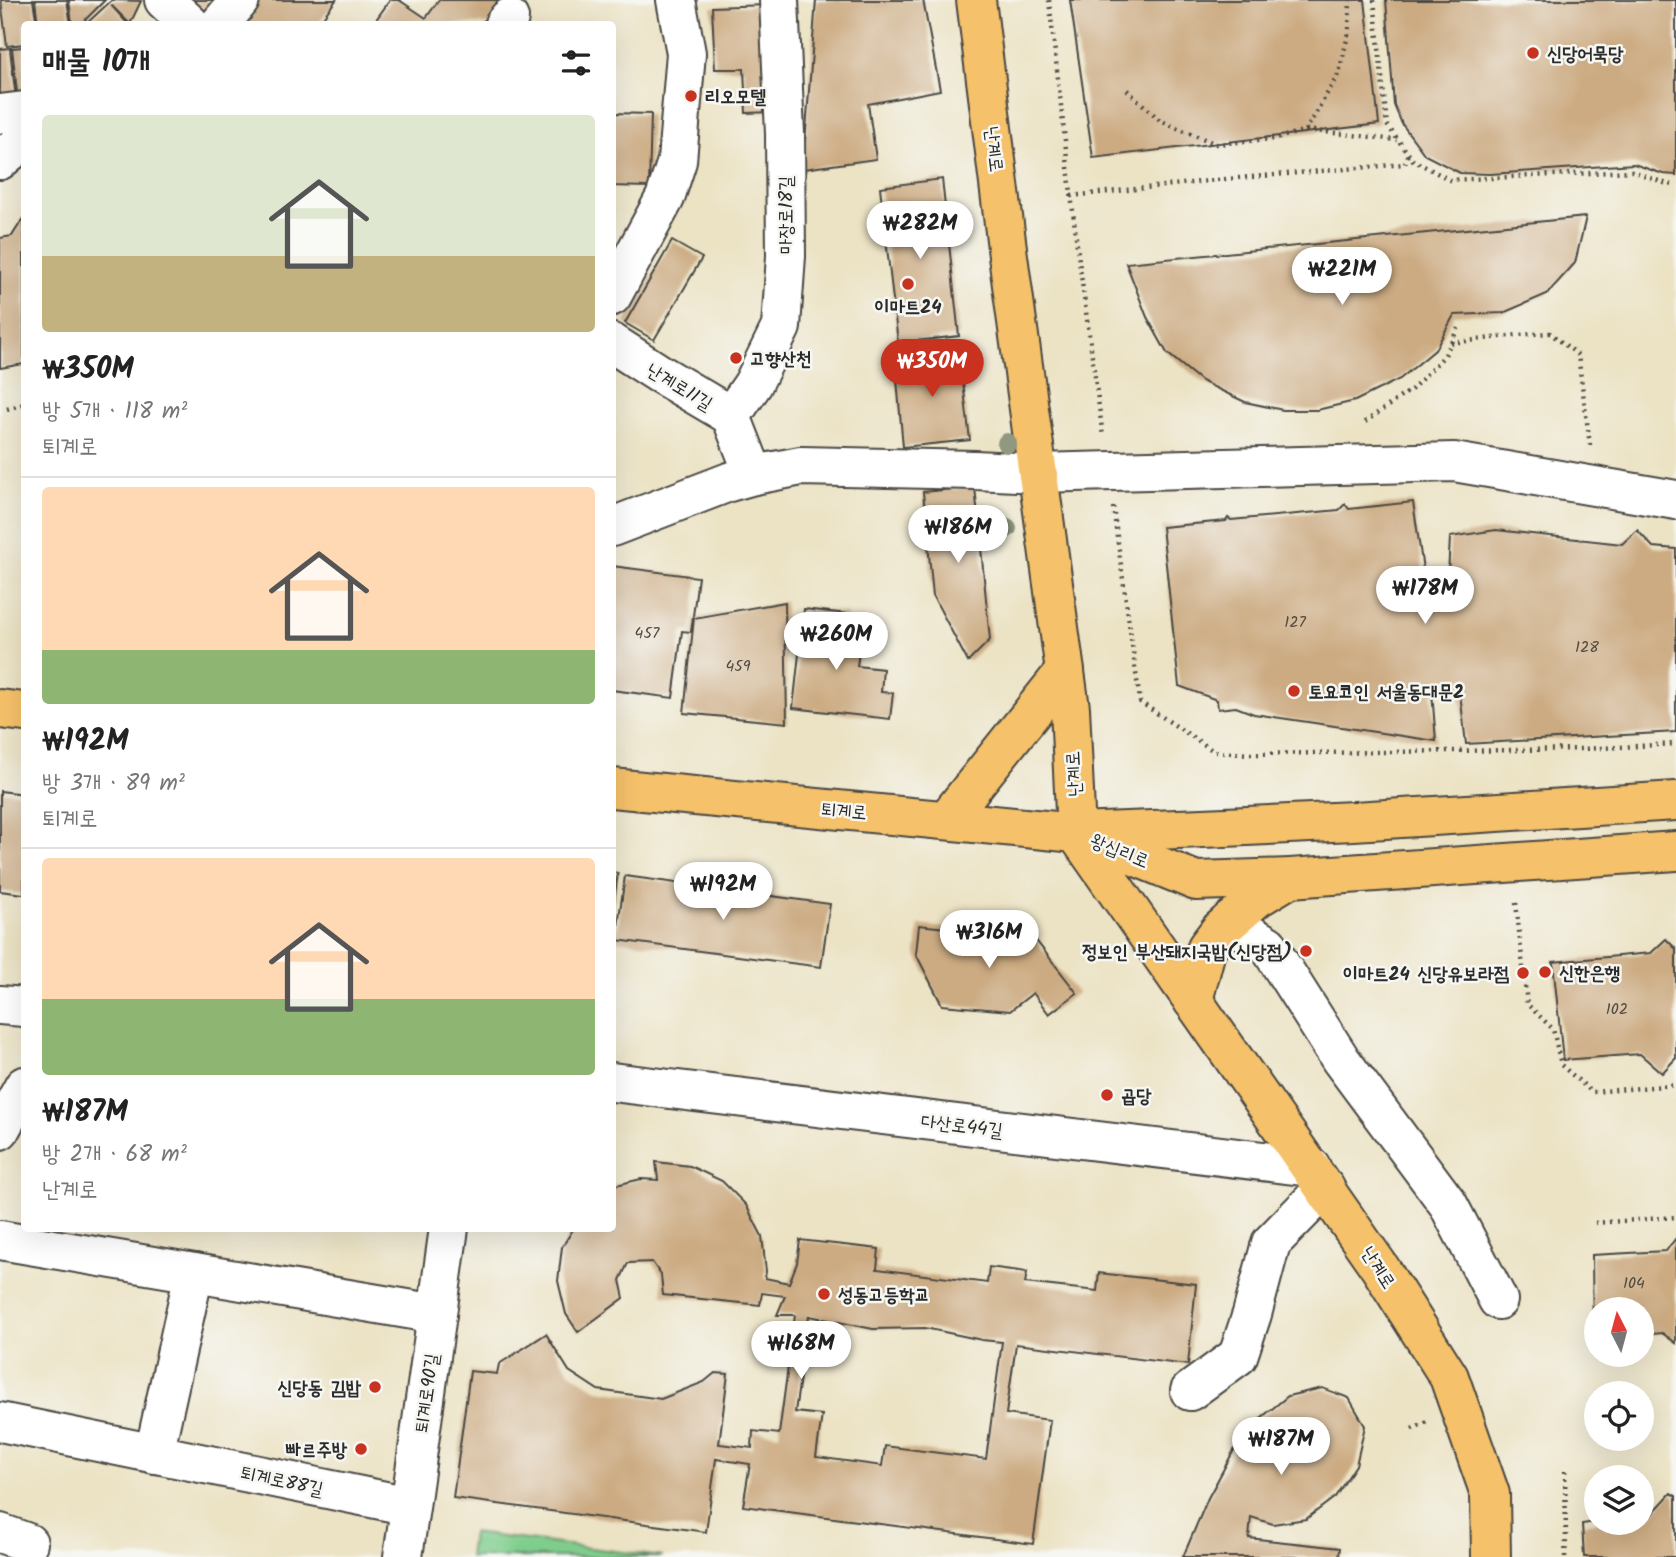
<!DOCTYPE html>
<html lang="ko">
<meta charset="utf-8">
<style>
body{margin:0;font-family:Kalam,"Poor Story",sans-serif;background:#f2f2f2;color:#222;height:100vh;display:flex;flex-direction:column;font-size:26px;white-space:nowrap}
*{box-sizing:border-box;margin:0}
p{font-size:23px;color:#767676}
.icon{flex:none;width:38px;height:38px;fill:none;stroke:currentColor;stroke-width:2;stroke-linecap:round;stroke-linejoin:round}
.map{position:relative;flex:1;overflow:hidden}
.details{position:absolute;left:21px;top:21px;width:595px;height:1211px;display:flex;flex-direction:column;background:#fff;border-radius:7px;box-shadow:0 7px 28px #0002}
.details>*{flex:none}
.needle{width:46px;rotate:354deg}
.controls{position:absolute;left:1584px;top:1297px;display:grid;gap:14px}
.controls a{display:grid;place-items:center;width:70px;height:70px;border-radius:50%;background:#fff;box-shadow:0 7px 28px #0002;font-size:35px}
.price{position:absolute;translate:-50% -60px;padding:0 16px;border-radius:24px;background:#fff;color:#222;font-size:23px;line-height:46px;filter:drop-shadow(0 2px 4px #0008)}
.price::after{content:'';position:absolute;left:50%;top:42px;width:21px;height:16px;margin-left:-10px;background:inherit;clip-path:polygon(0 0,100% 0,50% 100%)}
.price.active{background:#c8321e;color:#fff}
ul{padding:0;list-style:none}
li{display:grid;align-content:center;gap:14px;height:371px;padding:0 21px}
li+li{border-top:2px solid #e0e0e0}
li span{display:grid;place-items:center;height:217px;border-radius:7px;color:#555}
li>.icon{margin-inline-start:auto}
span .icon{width:126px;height:126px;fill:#fffc;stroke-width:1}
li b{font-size:30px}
h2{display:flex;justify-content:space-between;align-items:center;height:84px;padding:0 21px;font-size:30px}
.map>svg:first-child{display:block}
.green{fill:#7fcd8c;stroke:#557c5c;stroke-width:2}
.building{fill:#ccab82;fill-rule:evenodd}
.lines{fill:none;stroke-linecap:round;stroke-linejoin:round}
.minor-casing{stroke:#484742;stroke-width:42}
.major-casing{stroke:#484742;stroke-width:42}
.path{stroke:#484742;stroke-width:4.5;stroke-dasharray:2 5;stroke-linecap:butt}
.minor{stroke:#fff;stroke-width:38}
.major{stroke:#f5c16b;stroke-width:38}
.tree{fill:#909980}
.poi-dot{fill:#c8321e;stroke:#f6f6f2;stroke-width:2.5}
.labels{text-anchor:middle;stroke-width:5;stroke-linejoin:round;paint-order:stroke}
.number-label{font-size:16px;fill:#534b41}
.poi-label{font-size:19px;font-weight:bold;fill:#2b2b2b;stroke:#f6f6f2;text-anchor:start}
.street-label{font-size:19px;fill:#2b2b2b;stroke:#f6f6f2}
</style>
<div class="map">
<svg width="1676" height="1557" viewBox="0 0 1676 1557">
<rect width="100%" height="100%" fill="#f6f6f2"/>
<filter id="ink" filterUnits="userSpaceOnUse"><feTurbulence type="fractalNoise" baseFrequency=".0143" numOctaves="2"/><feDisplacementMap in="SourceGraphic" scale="14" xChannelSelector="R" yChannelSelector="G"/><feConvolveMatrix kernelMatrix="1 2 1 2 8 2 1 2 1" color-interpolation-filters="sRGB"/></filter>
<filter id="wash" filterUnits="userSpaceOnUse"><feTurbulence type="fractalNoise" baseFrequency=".00686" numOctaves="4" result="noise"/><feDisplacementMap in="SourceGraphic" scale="28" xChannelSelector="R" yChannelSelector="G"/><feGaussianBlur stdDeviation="1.57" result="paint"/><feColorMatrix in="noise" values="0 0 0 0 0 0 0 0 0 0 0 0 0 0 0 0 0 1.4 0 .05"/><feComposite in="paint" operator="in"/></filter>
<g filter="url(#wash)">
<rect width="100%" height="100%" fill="#ece3c5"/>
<!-- green -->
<path class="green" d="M472,1533L662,1557H469Z"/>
<g id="blocks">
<!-- building -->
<g class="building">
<path d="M1,0H33L37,24H24V44L7,46Z"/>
<path d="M35,0H67L71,24H38Z"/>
<path d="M69,0H105L81,24H72Z"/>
<path d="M112,0L141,1L130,24L111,5L128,24H86Z"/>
<path d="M176,0H234L213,24Z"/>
<path d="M247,0H336L318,24H233Z"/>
<path d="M390,0H399L426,18L439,0H505L487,24H373Z"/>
<path d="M816,0H923L940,90L868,104L876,159L803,169Z"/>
<path d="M1070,0H1365L1379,124L1093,158Z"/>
<path d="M1386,0H1676V175L1663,174L1634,164L1490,174L1460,173L1425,155L1402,124L1394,105Z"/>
<path d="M766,5L771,112L746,113L744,69H715L712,7Z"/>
<path d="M24,47V100L18,101L12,48Z"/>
<path d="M10,48L16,99L0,101V49Z"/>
<path d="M612,113L651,114L649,187L612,186Z"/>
<path d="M942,179L959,336L898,343L880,187Z"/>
<path d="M24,217V364L0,368V238L12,236Z"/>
<path d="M1586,217L1575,263L1547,294L1503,313L1454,315L1435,350L1400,379L1355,401L1317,410H1283L1245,402L1201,381L1167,353L1147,317L1126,263Z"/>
<path d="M672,241L702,258L654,340L625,323Z"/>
<path d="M959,349L970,440L903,447L895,357Z"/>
<path d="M975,487L990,640L968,662L933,596L923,492Z"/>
<path d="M1413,502L1424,576L1448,575L1450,537L1496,530L1622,544L1637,530L1653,547L1676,549V732L1466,744L1460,693L1432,692L1436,741L1254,714L1236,707L1218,709L1217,700L1179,686L1162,527L1226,521L1228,518L1231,520L1339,510L1345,504L1349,509Z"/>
<path d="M612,566L698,577L691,632L682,631L673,698L612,690Z"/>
<path d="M785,602L787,723L684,713L694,618Z"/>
<path d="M804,609L847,614L843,649L859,651L857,666L883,669L881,692L893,693L890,719L793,708Z"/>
<path d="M0,791L24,794V894L0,891Z"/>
<path d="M612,872L618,873L614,901H612Z"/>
<path d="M625,876L830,904L821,967L616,940Z"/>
<path d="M919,925L1034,938L1077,993L1049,1014L1033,993L1010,1011L942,1005L916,954Z"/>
<path d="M1666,939L1676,949V1058L1662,1073L1640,1054L1563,1060L1553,962L1651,953Z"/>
<path d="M656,1162L690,1166L722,1181L746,1205L762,1236L766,1271L765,1278L789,1283L797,1263L800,1240L879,1249L877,1269L987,1283L989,1267L1027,1272L1025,1283L1097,1291L1099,1273L1196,1284L1188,1365L1016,1344L1006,1414L1050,1420L1033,1544L743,1506L750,1464L716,1459L706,1532L453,1498L470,1371L497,1374L499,1364L546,1334L569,1371L598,1390L661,1399L704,1382L715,1373L728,1374L719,1444L752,1448L753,1431L779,1434L795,1315H777L785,1296L762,1293L760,1305L663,1295L661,1275L652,1262L628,1263L620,1280L624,1298L578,1332L566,1314L558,1281L562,1247L574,1228H612V1186L641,1179L658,1180ZM809,1316L873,1329L925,1328L982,1340L1002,1342L986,1459L885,1446L882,1466L816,1457L822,1415L795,1412Z"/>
<path d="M1676,1238V1343L1662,1333L1642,1335V1309H1596V1339H1593L1592,1255L1666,1251Z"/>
<path d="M1322,1388L1349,1398L1365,1426L1356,1465L1335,1497L1306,1519L1273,1524L1251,1517L1249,1538L1340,1548L1339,1557H1183L1208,1498L1234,1450L1262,1417L1288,1396Z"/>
<path d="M1671,1493L1676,1496V1557H1584L1582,1524L1595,1522H1642V1517L1650,1516Z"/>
</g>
</g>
</g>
<g filter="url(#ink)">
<use href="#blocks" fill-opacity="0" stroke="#484742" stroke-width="2"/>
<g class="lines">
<defs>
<g id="minor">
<path d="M164,0L190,24"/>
<path d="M220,24L240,0"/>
<path d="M504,24L509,18"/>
<path d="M0,114L24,111"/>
<path d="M0,160L24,140"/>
<path d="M612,296L665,198L677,161L686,53L676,0"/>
<path d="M612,343L660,374L731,416L754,475"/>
<path d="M731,416L753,384L781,327L786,256L785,134L779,0"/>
<path d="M612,527L729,482L754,475L801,466L975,470L1038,473L1454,462L1676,500"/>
<path d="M1229,922L1268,945L1341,1060L1448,1204L1498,1300"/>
<path d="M0,1005L24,1007"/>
<path d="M612,1082L1311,1167"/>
<path d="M0,1130L24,1086"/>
<path d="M0,1240L437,1314"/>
<path d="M1190,1391L1238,1356L1252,1314L1271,1243L1325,1188"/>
<path d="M0,1422L410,1506"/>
<path d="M154,1454L194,1273"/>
<path d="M0,1533L28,1543"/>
<path d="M403,1557L449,1228"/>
</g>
<g id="major">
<path d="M976,0L1008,256L1070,708L1076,833L1380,1268L1449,1377L1490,1494L1491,1557"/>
<path d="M0,709L24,712"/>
<path d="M612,788L1076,833L1203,828L1354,821L1676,801"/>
<path d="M946,820L1065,671"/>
<path d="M1088,837L1196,881L1290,878L1676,851"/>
<path d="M1193,1001L1207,947L1220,930L1257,898L1290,878"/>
</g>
</defs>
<!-- minor casing -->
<use href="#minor" class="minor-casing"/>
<!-- major casing -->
<use href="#major" class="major-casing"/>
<!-- path -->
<g class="path">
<path d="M1049,0L1077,246L1103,436"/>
<path d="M1374,0L1387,125L1413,160L1450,180L1632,171L1667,184L1676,185"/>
<path d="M1127,90L1161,121L1216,144L1274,139L1306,130L1339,73L1349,31L1350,0"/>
<path d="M1306,130L1397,140"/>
<path d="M1071,196L1227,179L1405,164L1408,153"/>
<path d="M1451,343L1517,335L1550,333L1578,355L1590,445"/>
<path d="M7,409L24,404"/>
<path d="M1365,422L1412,389L1445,355L1459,326"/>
<path d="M1113,507L1140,702L1215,752L1251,754L1583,749L1676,744"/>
<path d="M1516,903L1527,1004L1553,1029L1561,1065L1592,1092L1676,1085"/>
<path d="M1595,1223L1676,1217"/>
<path d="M1412,1429L1427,1422"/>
<path d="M1565,1557L1566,1537L1565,1467"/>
</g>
<!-- minor -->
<use href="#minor" class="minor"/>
<!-- major -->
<use href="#major" class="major"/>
</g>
<!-- trees -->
<g class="tree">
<circle cx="1007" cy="443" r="10"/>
<circle cx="1007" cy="528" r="10"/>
</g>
</g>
<!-- markers -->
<g class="poi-dot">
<circle cx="1533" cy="53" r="7"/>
<circle cx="691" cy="96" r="7"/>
<circle cx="908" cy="284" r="7"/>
<circle cx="736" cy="358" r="7"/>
<circle cx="1294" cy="691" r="7"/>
<circle cx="1306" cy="951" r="7"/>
<circle cx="1545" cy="972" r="7"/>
<circle cx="1523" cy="973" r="7"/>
<circle cx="1107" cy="1095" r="7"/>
<circle cx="824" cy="1294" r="7"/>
<circle cx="375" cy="1387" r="7"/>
<circle cx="361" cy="1449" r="7"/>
</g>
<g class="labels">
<!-- number labels -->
<g class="number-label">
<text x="1295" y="627">127</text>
<text x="647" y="638">457</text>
<text x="1587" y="652">128</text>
<text x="738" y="671">459</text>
<text x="1617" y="1014">102</text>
<text x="1634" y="1288">104</text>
</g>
<!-- poi labels -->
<g class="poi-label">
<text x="1547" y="60">신당어묵당</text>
<text x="705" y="103">리오모텔</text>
<text x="908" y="313" text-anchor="middle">이마트24</text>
<text x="750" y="365">고향산천</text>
<text x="1308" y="698">토요코인 서울동대문2</text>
<text x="1292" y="958" text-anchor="end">정보인 부산돼지국밥(신당점)</text>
<text x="1559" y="979">신한은행</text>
<text x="1509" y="980" text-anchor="end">이마트24 신당유보라점</text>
<text x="1121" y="1102">곱당</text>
<text x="838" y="1301">성동고등학교</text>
<text x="361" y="1394" text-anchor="end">신당동 김밥</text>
<text x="347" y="1456" text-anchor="end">빠르주방</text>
</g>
<!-- street labels -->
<g class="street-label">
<text transform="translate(995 149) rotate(83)" y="7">난계로</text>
<text transform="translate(785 215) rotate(-90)" y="7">마장로18길</text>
<text transform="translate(680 386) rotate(31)" y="7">난계로11길</text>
<text transform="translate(1073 774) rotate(-93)" y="7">난계로</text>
<text transform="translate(844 810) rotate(5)" y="7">퇴계로</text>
<text transform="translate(1120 850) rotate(22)" y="7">왕십리로</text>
<text transform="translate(962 1125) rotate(7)" y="7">다산로44길</text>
<text transform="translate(1379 1267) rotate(57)" y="7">난계로</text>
<text transform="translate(426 1393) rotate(-82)" y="7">퇴계로90길</text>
<text transform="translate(282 1480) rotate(12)" y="7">퇴계로88길</text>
</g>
</g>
</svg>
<div class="controls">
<a><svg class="needle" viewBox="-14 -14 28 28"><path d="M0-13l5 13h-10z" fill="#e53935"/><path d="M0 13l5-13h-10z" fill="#767676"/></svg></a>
<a><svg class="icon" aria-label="locate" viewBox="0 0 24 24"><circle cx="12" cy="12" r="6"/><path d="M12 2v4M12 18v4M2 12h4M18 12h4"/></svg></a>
<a><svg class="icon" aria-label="layers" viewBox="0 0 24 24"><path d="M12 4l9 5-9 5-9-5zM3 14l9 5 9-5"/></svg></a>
</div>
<b class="price" style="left:920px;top:261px">₩282M</b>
<b class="price" style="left:1342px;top:307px">₩221M</b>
<b class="price active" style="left:932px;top:399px">₩350M</b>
<b class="price" style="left:958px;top:565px">₩186M</b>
<b class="price" style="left:1425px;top:626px">₩178M</b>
<b class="price" style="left:836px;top:672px">₩260M</b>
<b class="price" style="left:723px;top:922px">₩192M</b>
<b class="price" style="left:989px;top:970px">₩316M</b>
<b class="price" style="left:801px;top:1381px">₩168M</b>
<b class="price" style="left:1281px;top:1477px">₩187M</b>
<section class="details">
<h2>매물 10개<svg class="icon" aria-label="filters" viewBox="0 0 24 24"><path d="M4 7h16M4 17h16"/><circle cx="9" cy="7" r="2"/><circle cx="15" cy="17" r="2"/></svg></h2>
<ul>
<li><span style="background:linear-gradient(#dfe7d0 65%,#c2b280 0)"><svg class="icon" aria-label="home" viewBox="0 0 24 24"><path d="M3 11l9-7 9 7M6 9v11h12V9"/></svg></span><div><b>₩350M</b><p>방 5개 · 118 m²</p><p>퇴계로</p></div></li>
<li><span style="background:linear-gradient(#ffd9b3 75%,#8fb573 0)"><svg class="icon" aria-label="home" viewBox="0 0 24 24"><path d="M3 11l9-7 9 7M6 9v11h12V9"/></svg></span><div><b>₩192M</b><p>방 3개 · 89 m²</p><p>퇴계로</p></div></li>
<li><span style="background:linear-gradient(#ffd9b3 65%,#8fb573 0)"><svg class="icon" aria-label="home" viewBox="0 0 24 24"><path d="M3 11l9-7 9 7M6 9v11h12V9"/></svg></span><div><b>₩187M</b><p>방 2개 · 68 m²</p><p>난계로</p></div></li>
</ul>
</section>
</div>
